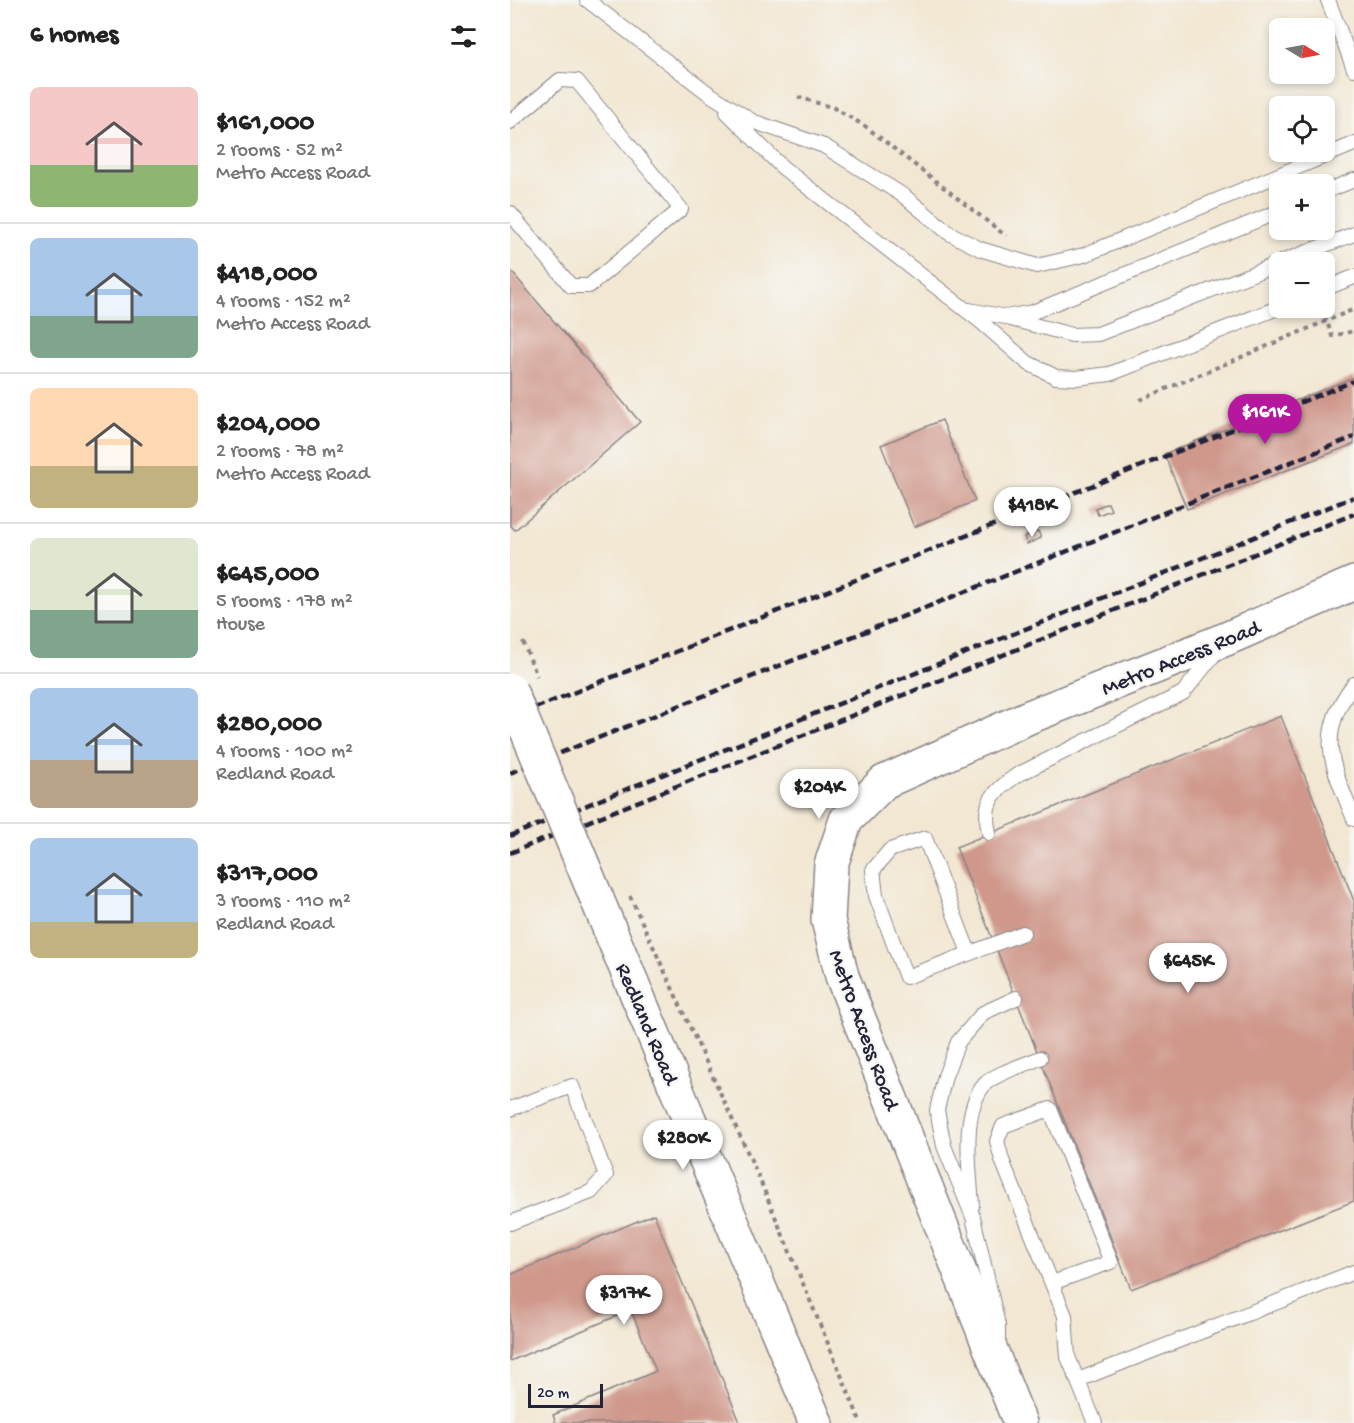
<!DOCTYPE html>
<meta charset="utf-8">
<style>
body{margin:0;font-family:"Gochi Hand",sans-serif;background:#f6f6f6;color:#222;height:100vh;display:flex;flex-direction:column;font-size:22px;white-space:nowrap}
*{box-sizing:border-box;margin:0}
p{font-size:20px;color:#767676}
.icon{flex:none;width:33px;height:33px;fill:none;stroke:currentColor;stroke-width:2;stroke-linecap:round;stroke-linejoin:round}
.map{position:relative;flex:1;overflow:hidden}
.side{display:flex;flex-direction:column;background:#fff;width:510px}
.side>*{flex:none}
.needle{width:39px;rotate:100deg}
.buttons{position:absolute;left:759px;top:18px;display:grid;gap:12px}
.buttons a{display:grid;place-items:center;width:66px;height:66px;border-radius:9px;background:#fff;box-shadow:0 3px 9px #0003;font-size:30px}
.scale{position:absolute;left:18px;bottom:15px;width:75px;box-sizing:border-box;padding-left:6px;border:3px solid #22223b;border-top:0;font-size:16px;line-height:21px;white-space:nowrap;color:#22223b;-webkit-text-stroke:4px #f6f6f2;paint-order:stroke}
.price{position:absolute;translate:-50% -51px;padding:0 14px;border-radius:21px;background:#fff;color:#222;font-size:20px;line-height:39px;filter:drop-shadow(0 2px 3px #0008)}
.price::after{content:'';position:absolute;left:50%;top:36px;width:18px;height:14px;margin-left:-9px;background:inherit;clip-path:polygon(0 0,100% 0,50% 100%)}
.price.current{background:#b5179e;color:#fff}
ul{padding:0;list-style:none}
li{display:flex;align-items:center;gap:18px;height:150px;padding:0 30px}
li+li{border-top:2px solid #e0e0e0}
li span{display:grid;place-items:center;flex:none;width:168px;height:120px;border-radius:9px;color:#555}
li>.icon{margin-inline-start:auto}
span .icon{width:72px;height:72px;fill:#fffc;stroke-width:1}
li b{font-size:26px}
h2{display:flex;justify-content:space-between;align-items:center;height:72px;padding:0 30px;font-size:26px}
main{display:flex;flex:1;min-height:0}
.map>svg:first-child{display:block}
.building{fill:#cf988b}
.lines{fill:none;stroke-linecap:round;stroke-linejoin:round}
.service-casing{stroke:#8a8486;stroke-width:16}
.secondary-casing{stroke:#8a8486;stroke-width:36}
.path{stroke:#8a8486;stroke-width:4;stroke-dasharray:4.5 4.5;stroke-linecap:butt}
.service{stroke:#fff;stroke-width:14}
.secondary{stroke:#fff;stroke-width:33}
.rail{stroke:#22223b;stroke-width:4.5;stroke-dasharray:9 4.5;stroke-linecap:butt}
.secondary-bridge-casing{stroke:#8a8486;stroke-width:36;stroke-linecap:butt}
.path-bridge{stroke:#8a8486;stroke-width:4;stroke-dasharray:4.5 4.5;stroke-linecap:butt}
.secondary-bridge{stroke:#fff;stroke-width:33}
.labels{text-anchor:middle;stroke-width:4.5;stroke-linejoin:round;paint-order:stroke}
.street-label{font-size:22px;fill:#22223b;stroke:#f6f6f2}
</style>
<main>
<section class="side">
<h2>6 homes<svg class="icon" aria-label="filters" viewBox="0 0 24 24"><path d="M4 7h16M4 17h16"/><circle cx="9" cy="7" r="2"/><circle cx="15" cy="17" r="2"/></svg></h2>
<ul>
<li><span style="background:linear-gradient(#f6c9c9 65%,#8fb573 0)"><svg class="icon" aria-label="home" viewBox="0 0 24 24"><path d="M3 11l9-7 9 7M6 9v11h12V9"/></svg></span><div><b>$161,000</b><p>2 rooms · 52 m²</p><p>Metro Access Road</p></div></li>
<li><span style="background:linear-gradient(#a9c7e8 65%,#7fa58c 0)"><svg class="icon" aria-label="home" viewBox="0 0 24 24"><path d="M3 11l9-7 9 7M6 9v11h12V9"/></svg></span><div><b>$418,000</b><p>4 rooms · 152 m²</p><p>Metro Access Road</p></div></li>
<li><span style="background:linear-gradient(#ffd9b3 65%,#c2b280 0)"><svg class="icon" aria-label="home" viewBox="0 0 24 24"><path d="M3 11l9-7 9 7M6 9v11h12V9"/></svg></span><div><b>$204,000</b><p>2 rooms · 78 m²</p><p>Metro Access Road</p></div></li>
<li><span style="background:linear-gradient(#dfe7d0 60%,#7fa58c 0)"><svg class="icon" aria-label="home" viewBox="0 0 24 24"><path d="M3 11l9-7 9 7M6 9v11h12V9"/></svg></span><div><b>$645,000</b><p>5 rooms · 178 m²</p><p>House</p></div></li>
<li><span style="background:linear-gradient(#a9c7e8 60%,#b9a48a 0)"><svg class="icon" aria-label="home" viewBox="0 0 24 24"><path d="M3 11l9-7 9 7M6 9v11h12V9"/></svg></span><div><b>$280,000</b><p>4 rooms · 100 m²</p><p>Redland Road</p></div></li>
<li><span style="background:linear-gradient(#a9c7e8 70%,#c2b280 0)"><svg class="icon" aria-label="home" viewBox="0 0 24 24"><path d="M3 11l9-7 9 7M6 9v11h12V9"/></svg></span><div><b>$317,000</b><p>3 rooms · 110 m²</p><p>Redland Road</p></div></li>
</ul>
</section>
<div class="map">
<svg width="844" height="1423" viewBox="0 0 844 1423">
<rect width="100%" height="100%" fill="#f6f6f2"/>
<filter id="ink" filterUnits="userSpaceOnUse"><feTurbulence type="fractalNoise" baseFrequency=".0167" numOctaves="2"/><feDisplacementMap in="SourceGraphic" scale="12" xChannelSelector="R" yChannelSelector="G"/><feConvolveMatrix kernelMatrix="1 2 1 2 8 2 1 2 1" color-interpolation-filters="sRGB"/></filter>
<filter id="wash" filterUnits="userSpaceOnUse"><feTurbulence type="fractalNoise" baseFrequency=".008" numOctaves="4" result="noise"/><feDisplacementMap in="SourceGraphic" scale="24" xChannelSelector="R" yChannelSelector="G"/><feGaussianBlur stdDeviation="1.35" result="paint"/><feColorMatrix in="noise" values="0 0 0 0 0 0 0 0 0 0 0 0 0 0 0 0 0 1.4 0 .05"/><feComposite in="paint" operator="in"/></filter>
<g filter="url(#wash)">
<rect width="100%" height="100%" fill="#f2e7d2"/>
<g id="blocks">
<!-- building -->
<g class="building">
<path d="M0,270L130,422L5,530L0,525Z"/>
<path d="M844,377V444L677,509L654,454Z"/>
<path d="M432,420L465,501L404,527L371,445Z"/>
<path d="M598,503L601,510L588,515L585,508Z"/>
<path d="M528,531L531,538L517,544L514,537Z"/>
<path d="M771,716L844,901V1201L621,1289L446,847Z"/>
<path d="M144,1214L230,1422L46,1423L43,1415L146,1371L121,1310L0,1361V1275Z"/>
</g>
</g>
</g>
<g filter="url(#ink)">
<use href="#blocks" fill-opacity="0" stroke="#8a8486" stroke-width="1.5"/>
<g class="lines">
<defs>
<g id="service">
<path d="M77,0L198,93L242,121L314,146L394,196L439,233L470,249L527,266L574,255L844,144"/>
<path d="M818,0L844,69"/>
<path d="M217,112L272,167L470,321L518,363L546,377L566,378L600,374L770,307"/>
<path d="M0,122L50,80L67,81L171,209L79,286H61L0,213"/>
<path d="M814,192L844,180"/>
<path d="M771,262L844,234"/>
<path d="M814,289L844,277"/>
<path d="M459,310L496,317L523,312L770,211"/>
<path d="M501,319L562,335L588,334L770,263"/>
<path d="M844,684C804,735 823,767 844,819"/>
<path d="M479,833C472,802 483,792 507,775L673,693L706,652"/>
<path d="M459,953L415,838L380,850L363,870L366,896L396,977C435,963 474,948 513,933"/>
<path d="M0,1109L62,1086L96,1175L81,1192L0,1223"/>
<path d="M462,1206C460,1172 450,1111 475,1084C484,1074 517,1064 530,1058"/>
<path d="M542,1283L601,1262L540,1109L493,1126L487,1141L492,1160L555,1316L558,1357L585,1423"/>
<path d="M488,1339V1325L463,1217L434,1146L427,1110L435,1076L448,1042L473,1013L506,998"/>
<path d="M568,1380L844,1272"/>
</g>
<g id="secondary">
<path d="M87,899L306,1423"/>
<path d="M510,1423L332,976L318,920L321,865L336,820L374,782L519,717L716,639L844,583"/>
</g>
</defs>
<!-- service casing -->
<use href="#service" class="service-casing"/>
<!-- secondary casing -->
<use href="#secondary" class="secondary-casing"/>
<!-- path -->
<g class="path">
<path d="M288,97L324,108L355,126L496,236"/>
<path d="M812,308L822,336L844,331"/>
<path d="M630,400L842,310"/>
<path d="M120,896L247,1173L351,1423"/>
</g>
<!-- service -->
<use href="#service" class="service"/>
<!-- secondary -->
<use href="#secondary" class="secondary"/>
<!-- rail -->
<g class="rail">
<path d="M0,718L844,381"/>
<path d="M0,773L844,437"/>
<path d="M0,836L844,497"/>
<path d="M0,853L844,514"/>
</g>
<defs>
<path id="secondary-bridge" d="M0,690L87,899"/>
</defs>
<!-- secondary-bridge casing -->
<use href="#secondary-bridge" class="secondary-bridge-casing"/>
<!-- path-bridge -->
<path class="path-bridge" d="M13,642L27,676"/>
<!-- secondary-bridge -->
<use href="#secondary-bridge" class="secondary-bridge"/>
</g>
</g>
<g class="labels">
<!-- street labels -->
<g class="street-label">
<text transform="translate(670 656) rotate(-22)" y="8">Metro Access Road</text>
<text transform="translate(139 1023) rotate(67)" y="8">Redland Road</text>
<text transform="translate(356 1029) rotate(70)" y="8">Metro Access Road</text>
</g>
</g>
</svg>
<div class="buttons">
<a><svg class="needle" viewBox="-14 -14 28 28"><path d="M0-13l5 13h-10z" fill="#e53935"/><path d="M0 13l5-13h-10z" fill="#767676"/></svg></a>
<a><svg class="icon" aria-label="locate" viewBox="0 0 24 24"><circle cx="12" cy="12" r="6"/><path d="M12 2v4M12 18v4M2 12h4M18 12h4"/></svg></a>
<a>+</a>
<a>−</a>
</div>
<div class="scale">20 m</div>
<b class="price current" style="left:755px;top:445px">$161K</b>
<b class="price" style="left:522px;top:538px">$418K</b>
<b class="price" style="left:309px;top:820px">$204K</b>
<b class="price" style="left:678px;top:994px">$645K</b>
<b class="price" style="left:173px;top:1171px">$280K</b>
<b class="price" style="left:114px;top:1326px">$317K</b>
</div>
</main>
